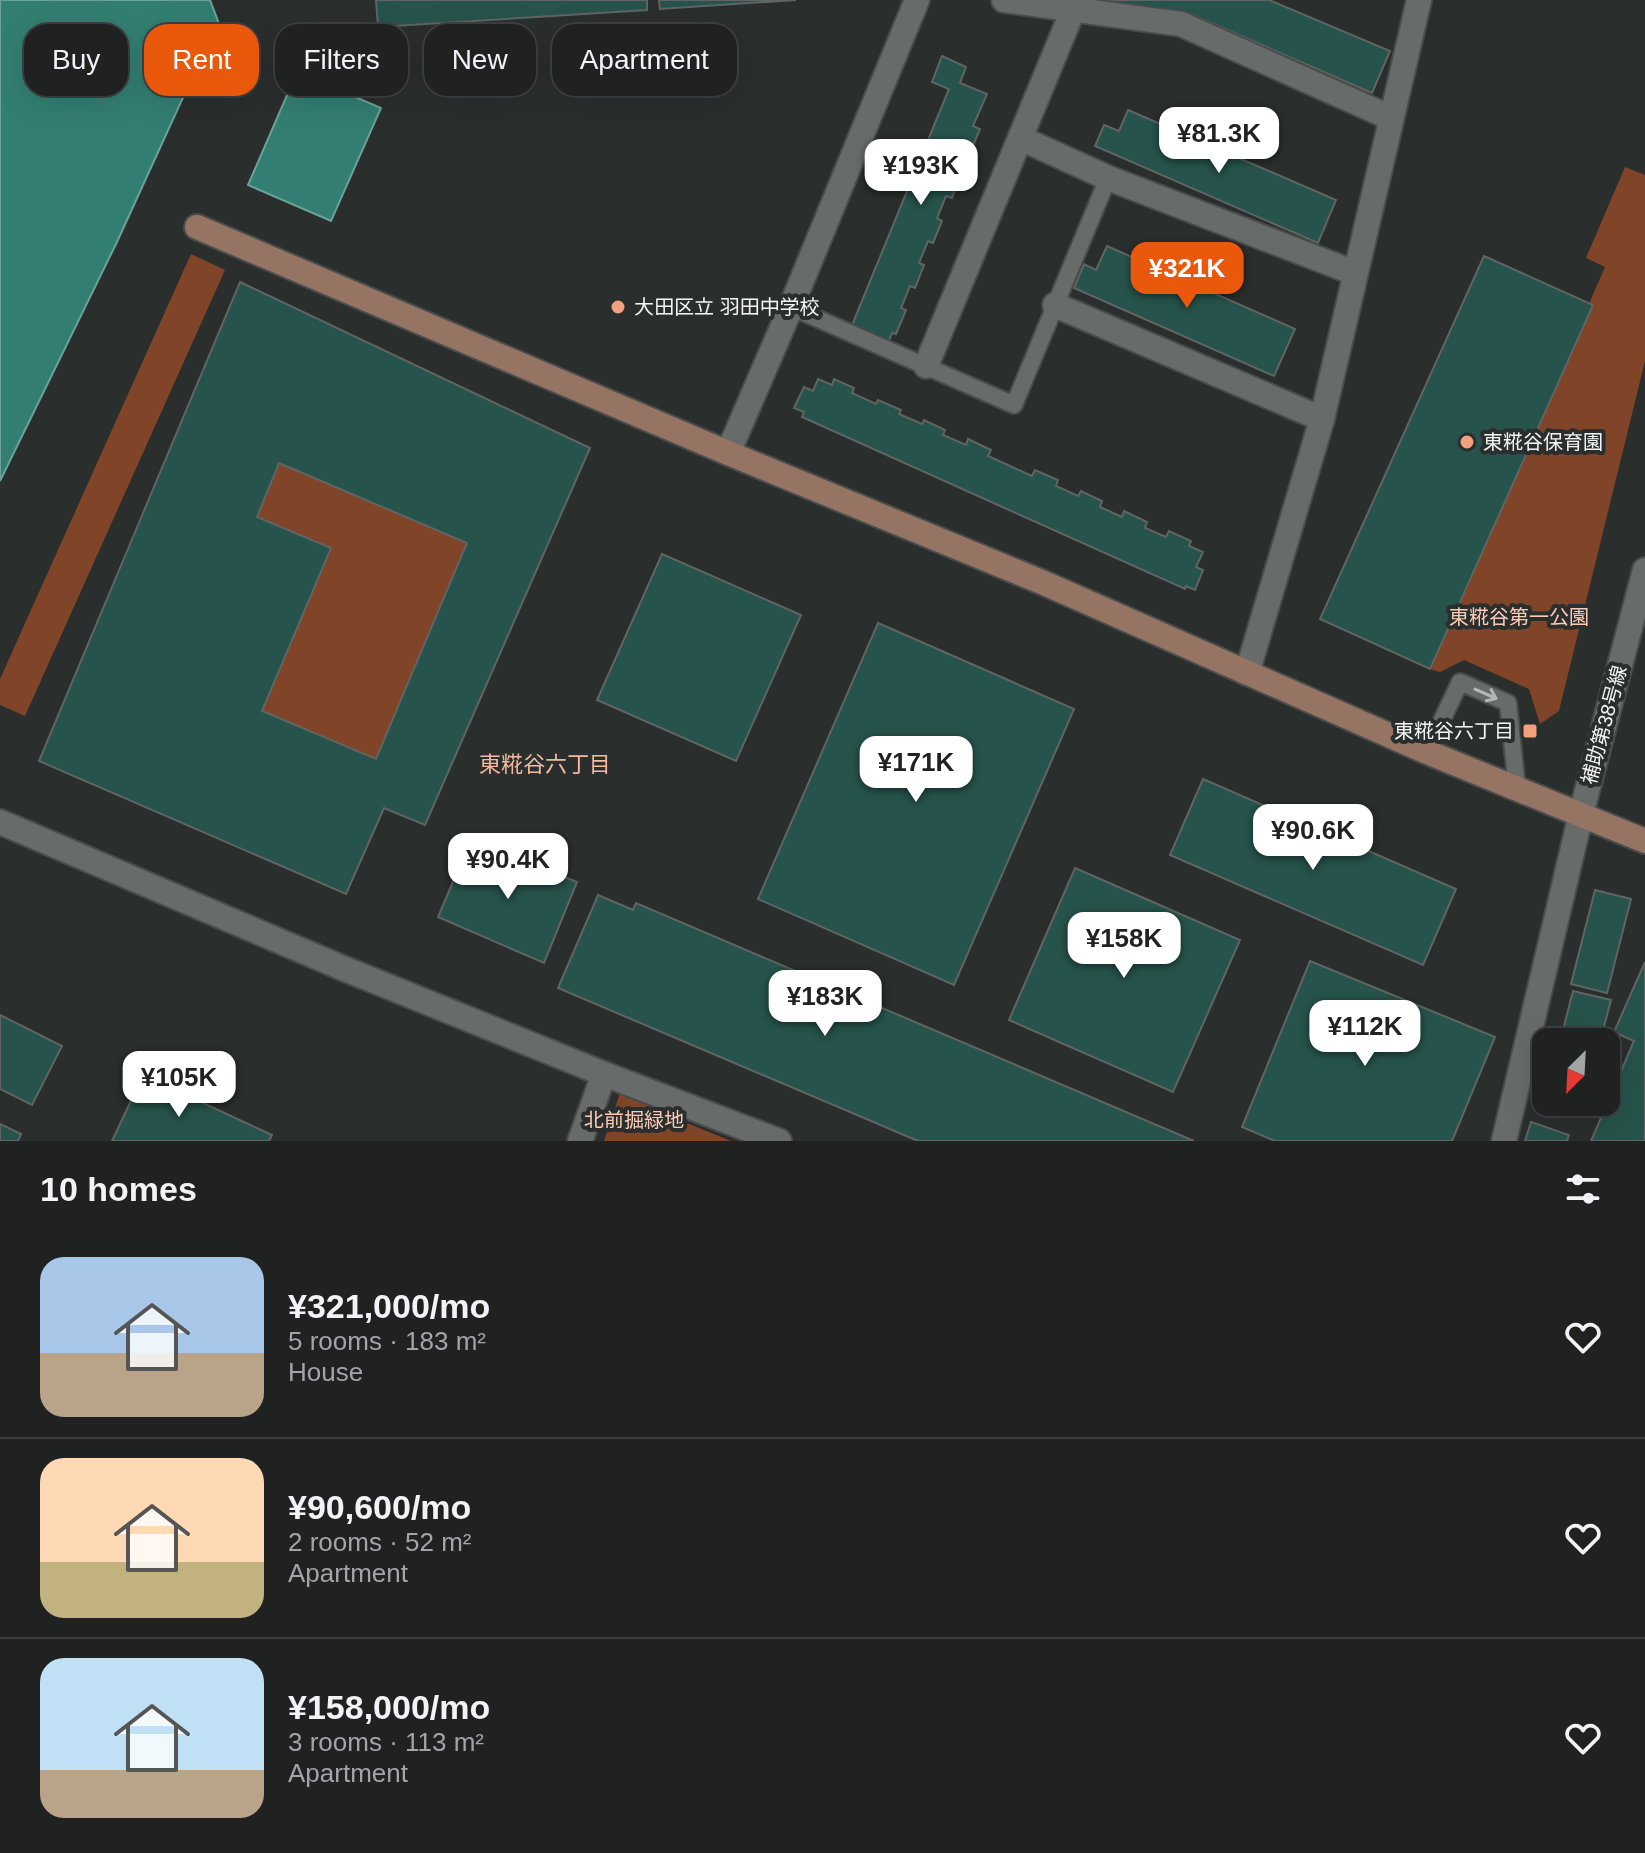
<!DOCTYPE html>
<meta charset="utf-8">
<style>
body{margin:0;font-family:Helvetica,"Noto Sans JP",sans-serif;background:#2d2f2f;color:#f1f3f6;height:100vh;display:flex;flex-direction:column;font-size:30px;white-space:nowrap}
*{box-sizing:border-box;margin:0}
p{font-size:26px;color:#a2a4a5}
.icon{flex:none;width:44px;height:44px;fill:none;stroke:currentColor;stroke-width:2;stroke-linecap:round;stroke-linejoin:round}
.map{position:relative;height:1141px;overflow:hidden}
.panel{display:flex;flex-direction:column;background:#202222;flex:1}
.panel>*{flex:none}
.hud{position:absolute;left:24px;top:24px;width:800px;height:72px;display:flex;gap:16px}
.needle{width:52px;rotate:204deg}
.buttons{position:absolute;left:1532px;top:1028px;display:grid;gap:16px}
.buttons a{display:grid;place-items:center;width:88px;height:88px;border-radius:16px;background:#202222;box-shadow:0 8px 32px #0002,0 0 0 2px #3d3f40;font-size:40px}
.price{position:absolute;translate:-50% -68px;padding:0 18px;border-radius:16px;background:#fff;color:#222;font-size:26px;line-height:52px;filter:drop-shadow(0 2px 4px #0008)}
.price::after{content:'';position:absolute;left:50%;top:48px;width:24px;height:18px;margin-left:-12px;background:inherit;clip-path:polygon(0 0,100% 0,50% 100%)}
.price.active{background:#ea580c;color:#fff}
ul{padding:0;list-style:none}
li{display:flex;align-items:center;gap:24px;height:200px;padding:0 40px}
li+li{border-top:2px solid #3d3f40}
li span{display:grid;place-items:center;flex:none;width:224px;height:160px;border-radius:24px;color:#555}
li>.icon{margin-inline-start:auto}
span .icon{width:96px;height:96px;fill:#fffc;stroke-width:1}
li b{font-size:34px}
h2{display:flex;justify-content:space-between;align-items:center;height:96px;padding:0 40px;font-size:34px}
.tag{padding:0 28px;border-radius:24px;background:#202222;box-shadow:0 8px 32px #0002,0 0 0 2px #3d3f40;font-size:28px;line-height:72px}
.tag.active{background:#ea580c;color:#fff}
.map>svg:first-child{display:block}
.green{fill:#804529}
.water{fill:#337e72;stroke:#6ca299;stroke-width:2}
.building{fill:#26534b;stroke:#606463;stroke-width:2;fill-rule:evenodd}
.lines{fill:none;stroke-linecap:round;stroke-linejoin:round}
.lane-casing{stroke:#494c4b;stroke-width:20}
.street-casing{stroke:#494c4b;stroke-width:28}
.secondary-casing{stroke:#494c4b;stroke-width:28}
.lane{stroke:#676b6a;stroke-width:16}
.street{stroke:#676b6a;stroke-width:24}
.secondary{stroke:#957463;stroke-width:24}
.oneway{stroke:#b3b7b6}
.poi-dot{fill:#f1a17c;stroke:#2a2e2d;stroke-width:3}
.labels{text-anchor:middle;stroke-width:8;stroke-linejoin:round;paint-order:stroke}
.poi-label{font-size:20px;fill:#f2f5f4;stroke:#2a2e2d;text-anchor:start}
.park-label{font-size:20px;fill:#fccbb5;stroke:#2a2e2d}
.street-label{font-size:20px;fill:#f2f5f4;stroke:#2a2e2d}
.neighbourhood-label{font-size:22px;fill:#f6b99e;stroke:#2a2e2d}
</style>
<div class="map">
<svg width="1645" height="1141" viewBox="0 0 1645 1141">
<rect width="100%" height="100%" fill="#2a2e2d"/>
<!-- green -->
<g class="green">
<path d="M1625,167L1645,175V361L1559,711L1540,724L1529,689L1464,660L1440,672L1430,669L1605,267L1586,258Z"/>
<path d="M191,254L225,270L25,716L0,705V679Z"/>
<path d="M279,463L467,543L376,759L262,711L257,517Z"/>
<path d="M622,1087L660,1112L731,1141H604Z"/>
</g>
<!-- water -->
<g class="water">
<path d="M0,0H210L218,21L117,242L0,481Z"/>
<path d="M297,72L381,108L331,221L248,185Z"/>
</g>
<!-- building -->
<g class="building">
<path d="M376,0H647V10L378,27Z"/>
<path d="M659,0H796L660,9Z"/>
<path d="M1075,0H1269L1390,51L1372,93L1193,15Z"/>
<path d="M942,56L966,67L960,83L987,94L973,126L980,129L970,153L965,151L956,172L961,174L952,198L946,196L937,218L942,221L933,243L928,241L919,263L924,265L915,288L910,286L901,308L906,310L896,334L892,333L887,345L850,330L949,89L932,82Z"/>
<path d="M1128,110L1336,200L1318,243L1095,146L1104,125L1119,131Z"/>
<path d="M1107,246L1295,329L1274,376L1074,288L1084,264L1096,270Z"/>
<path d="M1484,256L1593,305L1430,669L1320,619Z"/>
<path d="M240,282L590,448L425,825L384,808L346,894L39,761ZM279,463L467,543L376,759L262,711L331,548L257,517Z"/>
<path d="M818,379L832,385L834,379L854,388L852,393L876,404L878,400L901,410L899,414L922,424L924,420L945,430L943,435L966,445L968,439L991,450L988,456L1032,476L1035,470L1058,480L1056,486L1078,496L1081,491L1102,501L1100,507L1122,517L1124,511L1147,522L1145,528L1166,537L1169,531L1191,541L1189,546L1203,552L1196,567L1203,570L1195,590L1186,586L1185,589L802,417L804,412L794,408L804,387L813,391Z"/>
<path d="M662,554L801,615L736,761L597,700Z"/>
<path d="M878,623L1074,709L954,985L758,899Z"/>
<path d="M1203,779L1456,889L1423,965L1170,855Z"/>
<path d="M482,843L577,882L544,963L438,917L466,851L477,856Z"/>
<path d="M1075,868L1240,940L1173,1092L1009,1020Z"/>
<path d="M1595,890L1631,899L1607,993L1571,984Z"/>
<path d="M598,895L633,910L636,903L1194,1141H918L558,988Z"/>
<path d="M1310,961L1495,1037L1452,1141H1275L1242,1127Z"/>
<path d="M1645,962V1141H1591L1634,1041L1614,1032Z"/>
<path d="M1573,991L1611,1000L1600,1042H1560Z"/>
<path d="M0,1015L62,1046L32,1105L0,1089Z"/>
<path d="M143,1075L272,1135L269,1141H112Z"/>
<path d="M1531,1122L1569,1135L1567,1141H1525Z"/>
<path d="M0,1124L21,1134L18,1141H0Z"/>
</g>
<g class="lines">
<defs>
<g id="lane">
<path d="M791,307L1014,405L1108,178"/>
<path d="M1427,752L1460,682L1508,703L1517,788"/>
</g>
<g id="street">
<path d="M1004,0L1181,24L1391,118"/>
<path d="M1020,138L1108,178L1355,273"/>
<path d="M1055,305L1322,419"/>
<path d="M926,366L1073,10"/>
<path d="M728,453L791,307L917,0"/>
<path d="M1247,673L1322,419L1419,0"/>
<path d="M0,822L345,969L604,1074L779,1141"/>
<path d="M580,1141L604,1074"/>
<path d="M1504,1141L1581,814L1645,570"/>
</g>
<path id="secondary" d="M197,227L728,453L1044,583L1427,752L1645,841"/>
</defs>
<!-- lane casing -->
<use href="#lane" class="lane-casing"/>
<!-- street casing -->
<use href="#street" class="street-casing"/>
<!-- secondary casing -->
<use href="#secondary" class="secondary-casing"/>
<!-- lane -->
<use href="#lane" class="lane"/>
<!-- street -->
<use href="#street" class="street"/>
<!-- secondary -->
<use href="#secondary" class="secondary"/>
</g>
<!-- one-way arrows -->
<defs><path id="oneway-shaft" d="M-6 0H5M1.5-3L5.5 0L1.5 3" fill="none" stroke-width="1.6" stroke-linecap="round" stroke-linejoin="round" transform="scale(2)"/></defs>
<use class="oneway" href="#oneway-shaft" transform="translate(1486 694) rotate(24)"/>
<!-- markers -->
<g class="poi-dot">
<circle cx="618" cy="307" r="8"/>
<circle cx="1467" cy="442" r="8"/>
<rect x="1522" y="723" width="16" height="16" rx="4"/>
</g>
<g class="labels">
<!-- poi labels -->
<g class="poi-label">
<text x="634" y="314">大田区立 羽田中学校</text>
<text x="1483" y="449">東糀谷保育園</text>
<text x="1514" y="738" text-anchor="end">東糀谷六丁目</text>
</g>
<!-- park labels -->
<g class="park-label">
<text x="1519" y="624">東糀谷第一公園</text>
<text x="634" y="1127">北前掘緑地</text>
</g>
<!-- street labels -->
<g class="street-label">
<text transform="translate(1604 725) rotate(-75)" y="7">補助第38号線</text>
</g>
<!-- neighbourhood labels -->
<g class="neighbourhood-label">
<text x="545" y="772">東糀谷六丁目</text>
</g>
</g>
</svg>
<div class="buttons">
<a><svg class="needle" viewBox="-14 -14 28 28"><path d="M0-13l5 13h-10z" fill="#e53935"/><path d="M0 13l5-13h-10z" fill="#a2a4a5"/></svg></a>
</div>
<b class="price" style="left:1219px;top:175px">¥81.3K</b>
<b class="price" style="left:921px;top:207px">¥193K</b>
<b class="price active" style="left:1187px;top:310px">¥321K</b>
<b class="price" style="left:916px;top:804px">¥171K</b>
<b class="price" style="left:1313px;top:872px">¥90.6K</b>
<b class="price" style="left:508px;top:901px">¥90.4K</b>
<b class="price" style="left:1124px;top:980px">¥158K</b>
<b class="price" style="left:825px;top:1038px">¥183K</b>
<b class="price" style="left:1365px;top:1068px">¥112K</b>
<b class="price" style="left:179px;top:1119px">¥105K</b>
<div class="hud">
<a class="tag">Buy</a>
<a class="tag active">Rent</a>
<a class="tag">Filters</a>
<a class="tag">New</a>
<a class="tag">Apartment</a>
</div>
</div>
<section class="panel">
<h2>10 homes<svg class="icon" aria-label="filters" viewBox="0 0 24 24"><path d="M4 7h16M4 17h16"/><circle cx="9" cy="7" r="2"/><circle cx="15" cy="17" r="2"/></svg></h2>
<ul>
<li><span style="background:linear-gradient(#a9c7e8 60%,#b9a48a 0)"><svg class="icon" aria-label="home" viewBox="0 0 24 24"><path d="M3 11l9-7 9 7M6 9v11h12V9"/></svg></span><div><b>¥321,000/mo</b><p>5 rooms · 183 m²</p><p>House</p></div><svg class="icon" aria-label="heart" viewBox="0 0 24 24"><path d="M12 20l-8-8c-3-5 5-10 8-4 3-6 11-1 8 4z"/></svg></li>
<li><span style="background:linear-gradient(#ffd9b3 65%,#c2b280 0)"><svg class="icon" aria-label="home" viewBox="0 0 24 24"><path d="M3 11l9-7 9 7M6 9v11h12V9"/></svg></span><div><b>¥90,600/mo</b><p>2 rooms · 52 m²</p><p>Apartment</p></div><svg class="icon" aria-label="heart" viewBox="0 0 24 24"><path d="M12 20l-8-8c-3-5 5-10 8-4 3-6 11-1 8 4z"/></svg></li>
<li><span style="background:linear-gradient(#bfe0f5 70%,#b9a48a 0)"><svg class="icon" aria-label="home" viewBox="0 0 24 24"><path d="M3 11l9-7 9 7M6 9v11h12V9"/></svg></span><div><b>¥158,000/mo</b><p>3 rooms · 113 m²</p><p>Apartment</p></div><svg class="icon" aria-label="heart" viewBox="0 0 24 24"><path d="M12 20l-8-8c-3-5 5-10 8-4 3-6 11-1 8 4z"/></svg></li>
</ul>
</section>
